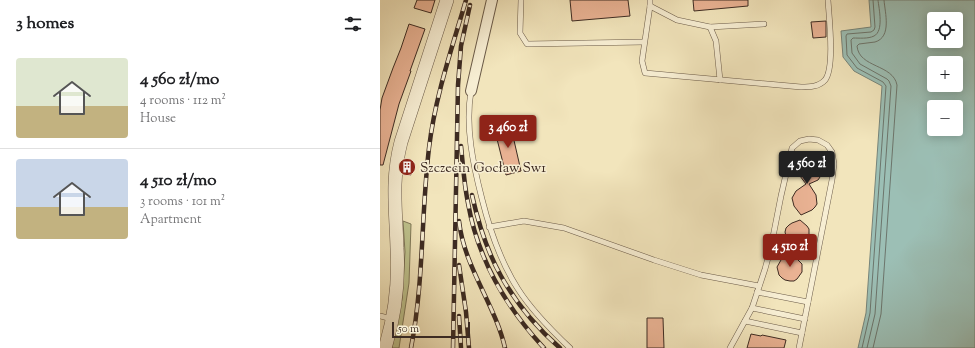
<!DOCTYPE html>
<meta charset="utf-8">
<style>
body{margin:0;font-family:"Sorts Mill Goudy",serif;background:#f2f2f2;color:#202124;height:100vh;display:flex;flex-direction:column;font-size:15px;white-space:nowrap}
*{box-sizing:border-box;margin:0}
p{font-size:13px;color:#757577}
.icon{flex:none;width:22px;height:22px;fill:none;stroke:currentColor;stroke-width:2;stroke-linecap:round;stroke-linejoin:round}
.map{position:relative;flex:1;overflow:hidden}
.drawer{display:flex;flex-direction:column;background:#fff;width:380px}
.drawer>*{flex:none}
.tools{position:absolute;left:547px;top:12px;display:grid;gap:8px}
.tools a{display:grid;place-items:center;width:36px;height:36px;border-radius:4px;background:#fff;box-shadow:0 2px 10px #0003;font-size:20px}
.scale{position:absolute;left:12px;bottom:10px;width:78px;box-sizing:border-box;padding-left:4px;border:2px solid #3d2b22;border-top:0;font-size:11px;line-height:14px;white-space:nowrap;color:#3d2b22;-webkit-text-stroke:3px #f7eed3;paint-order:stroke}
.price{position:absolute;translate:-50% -34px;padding:0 9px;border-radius:4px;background:#8f2418;color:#fff;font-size:13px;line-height:26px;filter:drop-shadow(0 1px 2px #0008)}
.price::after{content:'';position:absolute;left:50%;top:24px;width:12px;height:9px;margin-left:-6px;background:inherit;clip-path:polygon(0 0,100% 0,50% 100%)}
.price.current{background:#222;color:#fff}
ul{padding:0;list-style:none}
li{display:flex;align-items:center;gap:12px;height:100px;padding:0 16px}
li+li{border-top:1px solid #e0e0e0}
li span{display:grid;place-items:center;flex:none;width:112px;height:80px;border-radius:4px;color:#555}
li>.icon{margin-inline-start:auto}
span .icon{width:48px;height:48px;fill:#fffc;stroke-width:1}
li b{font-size:17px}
h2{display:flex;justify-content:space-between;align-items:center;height:48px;padding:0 16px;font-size:17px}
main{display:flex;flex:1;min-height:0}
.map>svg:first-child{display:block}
.green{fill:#bec38e;stroke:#7e7758}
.water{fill:#9cbfb5;stroke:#76847a;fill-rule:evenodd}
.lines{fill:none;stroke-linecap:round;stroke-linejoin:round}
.shore{stroke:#6c756c;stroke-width:1}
.building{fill:#e9b293;stroke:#3d2b22}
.service-casing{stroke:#6a5a48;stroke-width:6}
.minor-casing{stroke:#6a5a48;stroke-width:12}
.tertiary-casing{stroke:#6a5a48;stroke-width:14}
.service{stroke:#f7eed3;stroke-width:5}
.minor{stroke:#f7eed3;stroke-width:10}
.tertiary{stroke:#f7eed3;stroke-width:13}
.rail-casing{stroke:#3d2b22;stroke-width:4.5}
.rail{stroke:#f7eed3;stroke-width:3;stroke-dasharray:9;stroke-linecap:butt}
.labels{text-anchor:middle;stroke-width:3;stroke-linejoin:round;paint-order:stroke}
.poi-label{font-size:14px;fill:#3d2b22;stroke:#f7eed3;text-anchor:start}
</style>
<main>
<section class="drawer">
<h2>3 homes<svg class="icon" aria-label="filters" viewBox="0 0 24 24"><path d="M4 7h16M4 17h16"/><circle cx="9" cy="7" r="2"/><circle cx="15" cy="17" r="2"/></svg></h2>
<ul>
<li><span style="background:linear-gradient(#dfe7d0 60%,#c2b280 0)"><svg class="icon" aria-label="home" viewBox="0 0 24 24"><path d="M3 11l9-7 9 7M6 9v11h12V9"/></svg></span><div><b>4 560 zł/mo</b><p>4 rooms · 112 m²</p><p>House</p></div></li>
<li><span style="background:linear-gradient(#c9d6e8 60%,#c2b280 0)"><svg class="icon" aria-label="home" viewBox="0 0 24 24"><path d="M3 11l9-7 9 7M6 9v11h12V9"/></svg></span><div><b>4 510 zł/mo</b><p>3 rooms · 101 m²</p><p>Apartment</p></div></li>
</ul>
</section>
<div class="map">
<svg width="595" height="348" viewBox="0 0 595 348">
<rect width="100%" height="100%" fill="#f2e5bc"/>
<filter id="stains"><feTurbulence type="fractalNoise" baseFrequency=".005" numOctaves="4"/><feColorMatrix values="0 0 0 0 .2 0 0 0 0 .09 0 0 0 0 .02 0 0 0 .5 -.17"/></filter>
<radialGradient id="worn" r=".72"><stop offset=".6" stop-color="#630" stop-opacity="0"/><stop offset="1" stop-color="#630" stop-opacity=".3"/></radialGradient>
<!-- green -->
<path class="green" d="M23,221L31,224L29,283L19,348H12L22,299L25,252Z"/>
<!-- water -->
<path class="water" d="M489,0H595V348H478L486,313L502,86L474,71L463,57L461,31L491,27ZM554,19H576V41H554ZM554,63H576V85H554ZM554,107H576V129H554Z"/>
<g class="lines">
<!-- shore -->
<g class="shore">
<path d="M482,348L490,313L506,86L503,82L477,68L467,55L466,36L467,34L491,32L494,30L495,27L493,0"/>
<path d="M487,348L495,314L511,86L509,81L507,79L480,64L472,53L471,40L473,38C479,38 488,39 494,36C504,31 499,9 498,0"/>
<path d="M493,348L501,314L517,85C513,64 479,68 477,46L479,44C484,43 490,43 495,42C512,37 505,13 504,0"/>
</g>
</g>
<!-- building -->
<g class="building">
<path d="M37,0H55L51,13L34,8Z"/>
<path d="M190,0H248L250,16L192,21Z"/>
<path d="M313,0H368V6L314,11Z"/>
<path d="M446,21V37L433,38L431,22Z"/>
<path d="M29,24L45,29L30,71H31L19,104L3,165H0V110L2,98L13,68L21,48Z"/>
<path d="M130,123L141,171L126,175L114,127Z"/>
<path d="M429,157H433L440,161L443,169L440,177L438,180L429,184L436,195L437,204L435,207L432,210L421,215L414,206L412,198L416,191L426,184L420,176L418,172V168L421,161Z"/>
<path d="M25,160L33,161L31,175L24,174Z"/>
<path d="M420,220L427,226L429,229V237L428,241L425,244L421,246L415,247L409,243L407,240L405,232L406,228L409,225L412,223Z"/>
<path d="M413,255L422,264V272L417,279L414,281H410L405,280L402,278L399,275L397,267L401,260L404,257Z"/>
<path d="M267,318H283L284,348H267Z"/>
<path d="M371,334L381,336L382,335L406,340L404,348H367Z"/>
</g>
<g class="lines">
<defs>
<g id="service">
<path d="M141,0L140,33L147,44L264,42"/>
<path d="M270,0V6L262,61L265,73L421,87C429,87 439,87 445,80C455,68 449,17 448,0"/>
<path d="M270,6L297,20L330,27L384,24"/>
<path d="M330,27L336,41L340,80"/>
<path d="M91,91C85,127 93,164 102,199C110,231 120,261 138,289C152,311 171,330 190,348"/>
<path d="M109,227L144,221L184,228L274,260L321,275L379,286"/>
<path d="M377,292L428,302"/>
<path d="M372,308L425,319"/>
<path d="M0,316L12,319"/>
<path d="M365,321L422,333"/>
<path d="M350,348L372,308L385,269L391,247L401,196L412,148L420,141L429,139L438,140L447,145L452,152L454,164L452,180L419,348"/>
</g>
<path id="minor" d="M91,91L112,0"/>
<path id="tertiary" d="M5,348C15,316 19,282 17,248C16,211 11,180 21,142L67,0"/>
</defs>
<!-- service casing -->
<use href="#service" class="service-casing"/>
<!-- minor casing -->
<use href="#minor" class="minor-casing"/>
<!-- tertiary casing -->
<use href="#tertiary" class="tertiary-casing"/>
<!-- service -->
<use href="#service" class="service"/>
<!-- minor -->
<use href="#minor" class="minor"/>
<!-- tertiary -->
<use href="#tertiary" class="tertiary"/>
<defs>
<g id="rail">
<path d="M81,146C83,165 84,184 88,203C98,260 125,306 164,348"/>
<path d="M92,195C98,222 107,251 121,276C136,303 157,328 180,348"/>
<path d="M79,221C84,267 115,304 125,348"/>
<path d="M79,265L86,312L89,348"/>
<path d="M79,316L81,348"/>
<path d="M31,348C44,281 41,215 49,148C55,97 72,48 86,0"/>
<path d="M73,348L78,85L81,46L90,5"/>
</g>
</defs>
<!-- rail casing -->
<use href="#rail" class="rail-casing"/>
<!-- rail -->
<use href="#rail" class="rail"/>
</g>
<!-- icons -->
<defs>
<symbol id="building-disc" viewBox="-11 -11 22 22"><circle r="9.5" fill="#8f2418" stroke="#f7eed3"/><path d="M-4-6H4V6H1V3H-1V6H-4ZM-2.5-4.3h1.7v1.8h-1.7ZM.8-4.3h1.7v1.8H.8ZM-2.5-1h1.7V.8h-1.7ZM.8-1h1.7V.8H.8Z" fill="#fff"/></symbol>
</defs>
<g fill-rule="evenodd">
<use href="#building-disc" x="17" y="157" width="20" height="20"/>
</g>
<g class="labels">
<!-- poi labels -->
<g class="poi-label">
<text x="40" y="172">Szczecin Gocław Sw1</text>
</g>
</g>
<rect width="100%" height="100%" filter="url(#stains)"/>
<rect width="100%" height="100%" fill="url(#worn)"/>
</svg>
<div class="tools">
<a><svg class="icon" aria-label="locate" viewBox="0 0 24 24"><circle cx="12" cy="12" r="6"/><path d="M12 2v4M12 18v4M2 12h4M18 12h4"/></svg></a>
<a>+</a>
<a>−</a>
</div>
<div class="scale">50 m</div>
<b class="price" style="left:128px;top:149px">3 460 zł</b>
<b class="price current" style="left:427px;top:185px">4 560 zł</b>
<b class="price" style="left:410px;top:268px">4 510 zł</b>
</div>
</main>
